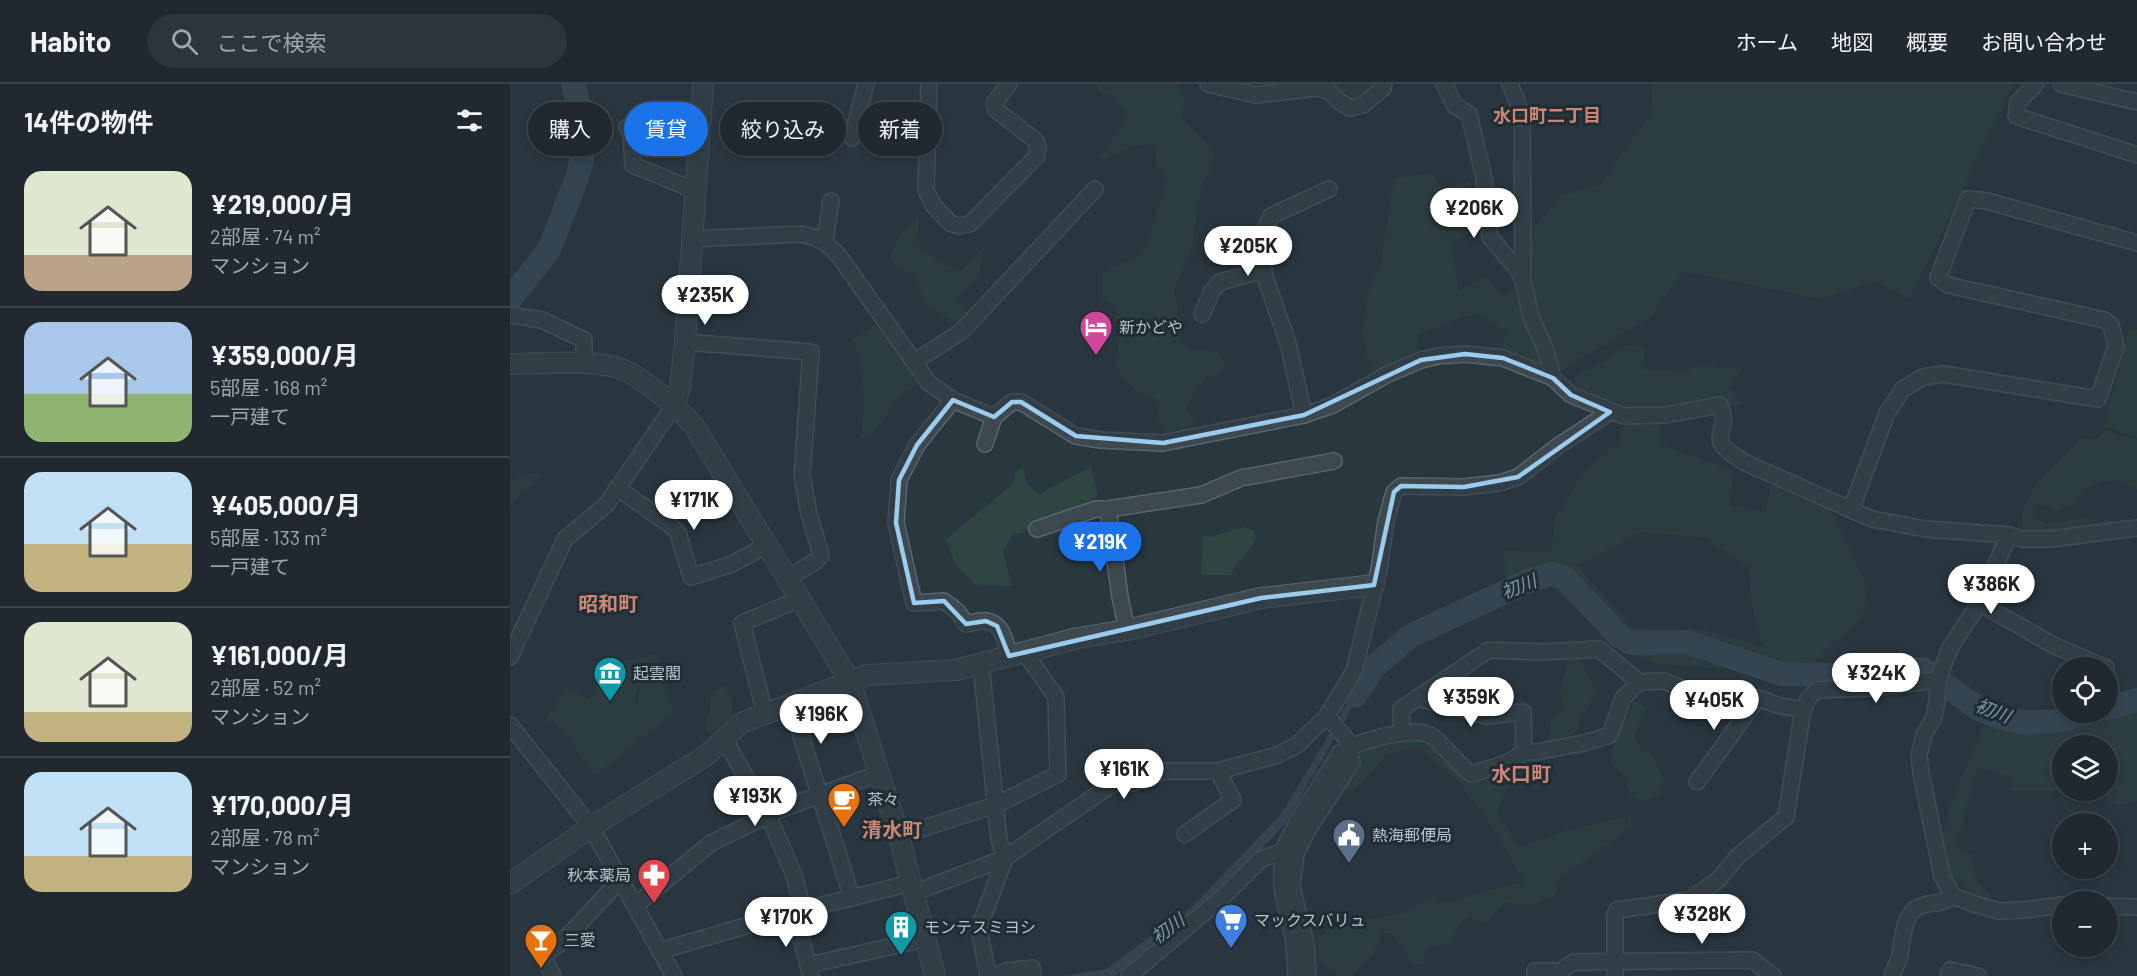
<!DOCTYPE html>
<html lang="ja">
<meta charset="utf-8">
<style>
body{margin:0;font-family:Barlow,"Noto Sans JP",sans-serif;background:#2c353b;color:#f1f3f6;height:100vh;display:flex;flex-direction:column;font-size:22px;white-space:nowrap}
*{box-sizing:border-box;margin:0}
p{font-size:20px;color:#a1a6aa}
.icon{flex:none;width:33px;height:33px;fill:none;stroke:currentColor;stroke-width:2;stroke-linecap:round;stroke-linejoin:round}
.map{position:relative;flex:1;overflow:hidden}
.details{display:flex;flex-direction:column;background:#1f292f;width:510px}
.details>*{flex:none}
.hud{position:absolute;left:18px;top:18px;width:570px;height:54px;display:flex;gap:12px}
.controls{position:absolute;left:1542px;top:573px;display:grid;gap:12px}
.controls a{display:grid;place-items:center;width:66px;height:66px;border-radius:50%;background:#1f292f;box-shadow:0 3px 9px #0003,0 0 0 2px #3c454b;font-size:30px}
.price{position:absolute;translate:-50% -51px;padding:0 14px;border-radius:21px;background:#fff;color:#222;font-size:20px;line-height:39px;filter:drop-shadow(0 2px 3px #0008)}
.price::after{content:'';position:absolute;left:50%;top:36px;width:18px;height:14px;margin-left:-9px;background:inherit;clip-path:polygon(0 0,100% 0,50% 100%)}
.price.on{background:#1a73e8;color:#fff}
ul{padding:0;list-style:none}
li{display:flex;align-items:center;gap:18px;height:150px;padding:0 24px}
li+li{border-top:2px solid #3c454b}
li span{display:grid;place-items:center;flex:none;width:168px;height:120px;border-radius:18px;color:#555}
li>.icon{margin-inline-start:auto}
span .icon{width:72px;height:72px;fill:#fffc;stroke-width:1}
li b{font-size:26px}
h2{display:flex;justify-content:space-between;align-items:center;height:72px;padding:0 24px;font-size:26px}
.chip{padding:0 21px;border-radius:27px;background:#1f292f;box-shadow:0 3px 9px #0003,0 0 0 2px #3c454b;font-size:21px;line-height:54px}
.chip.on{background:#1a73e8;color:#fff}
header{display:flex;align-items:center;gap:36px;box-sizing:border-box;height:84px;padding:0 30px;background:#1f292f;border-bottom:2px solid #3c454b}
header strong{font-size:28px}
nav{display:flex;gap:33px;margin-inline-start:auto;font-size:21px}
.search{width:420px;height:54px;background:#2c353b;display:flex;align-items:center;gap:15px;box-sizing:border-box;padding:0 21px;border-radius:33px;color:#a1a6aa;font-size:22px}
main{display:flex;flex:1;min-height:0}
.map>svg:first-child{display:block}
.green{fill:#2f4541;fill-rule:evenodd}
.water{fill:#415866}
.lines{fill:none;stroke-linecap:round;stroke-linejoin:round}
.river{stroke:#415866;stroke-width:24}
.minor-casing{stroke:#5b666c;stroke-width:18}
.tertiary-casing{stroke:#5b666c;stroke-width:22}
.minor{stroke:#3d484f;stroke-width:15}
.tertiary{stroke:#3d484f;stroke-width:20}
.marked{fill:none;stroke:#9acced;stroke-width:4.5;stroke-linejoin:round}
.labels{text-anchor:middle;stroke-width:6;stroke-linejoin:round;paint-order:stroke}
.poi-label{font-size:16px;fill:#b9c3c9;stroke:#212d34;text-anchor:start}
.neighbourhood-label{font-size:18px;font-weight:bold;fill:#cb8773;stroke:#212d34}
.water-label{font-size:18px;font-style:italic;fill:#7e99a9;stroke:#212d34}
.quarter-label{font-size:20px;font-weight:bold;fill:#cb8773;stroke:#212d34}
</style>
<header>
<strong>Habito</strong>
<div class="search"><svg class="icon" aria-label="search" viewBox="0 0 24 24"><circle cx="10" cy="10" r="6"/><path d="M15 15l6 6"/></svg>ここで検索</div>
<nav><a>ホーム</a><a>地図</a><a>概要</a><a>お問い合わせ</a></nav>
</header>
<main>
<section class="details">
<h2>14件の物件<svg class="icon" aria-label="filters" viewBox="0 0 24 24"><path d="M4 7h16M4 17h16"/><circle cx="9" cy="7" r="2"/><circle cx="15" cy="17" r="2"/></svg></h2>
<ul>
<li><span style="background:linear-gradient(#dfe7d0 70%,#b9a48a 0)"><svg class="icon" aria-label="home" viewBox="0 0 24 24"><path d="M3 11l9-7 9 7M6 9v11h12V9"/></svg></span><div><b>¥219,000/月</b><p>2部屋 · 74 m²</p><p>マンション</p></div></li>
<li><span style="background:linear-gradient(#a9c7e8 60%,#8fb573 0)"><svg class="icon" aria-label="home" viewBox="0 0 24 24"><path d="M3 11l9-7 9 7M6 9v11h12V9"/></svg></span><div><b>¥359,000/月</b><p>5部屋 · 168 m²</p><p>一戸建て</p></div></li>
<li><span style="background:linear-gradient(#bfe0f5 60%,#c2b280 0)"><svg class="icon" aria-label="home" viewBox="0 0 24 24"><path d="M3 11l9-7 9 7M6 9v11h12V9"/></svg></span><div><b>¥405,000/月</b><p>5部屋 · 133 m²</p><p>一戸建て</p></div></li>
<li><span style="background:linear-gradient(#dfe7d0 75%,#c2b280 0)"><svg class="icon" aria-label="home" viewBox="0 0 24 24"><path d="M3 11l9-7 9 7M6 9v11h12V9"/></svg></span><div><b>¥161,000/月</b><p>2部屋 · 52 m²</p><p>マンション</p></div></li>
<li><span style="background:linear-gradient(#bfe0f5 70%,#c2b280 0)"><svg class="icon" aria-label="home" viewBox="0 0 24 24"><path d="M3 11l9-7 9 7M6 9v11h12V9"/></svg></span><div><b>¥170,000/月</b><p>2部屋 · 78 m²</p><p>マンション</p></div></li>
</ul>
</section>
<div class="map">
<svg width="1627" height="892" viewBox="0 0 1627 892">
<rect width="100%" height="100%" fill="#29373f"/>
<!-- green -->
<g class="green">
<path d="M55,0H70L69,13L63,21L56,16Z"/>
<path d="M588,0H665C677,9 675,21 671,34L701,64L705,71L691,106L680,170L664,205L672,256L680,266C691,264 698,269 709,268L717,284L707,291L697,292L675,324L685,336L681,348L659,352L651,345L646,315C627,311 617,298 605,283L610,255L605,234L606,223L593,215V189L630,172L641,148L656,96L647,81L645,60L626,61L596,75L588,73L605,52L618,30L597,10L588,7Z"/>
<path d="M808,0H865L854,13L841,15L819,1Z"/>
<path d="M1143,0H1504L1400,215L1365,198L1310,215L1174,187L1141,233L1048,288L1025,214L1019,152L1048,113L1090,100L1141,29Z"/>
<path d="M923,89L931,105L960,97V149L942,158L948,207L975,192L993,213L1013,196L1041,286L989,265L998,250L969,230L953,233L908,251L910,272L863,294L852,250L860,199L871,179L884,94Z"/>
<path d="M408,132L409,162L423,173L450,187L474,162L469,191L447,213L463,229L449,241L412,218C410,185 398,194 379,175C385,157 394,145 408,132Z"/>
<path d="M371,238L412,298C382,313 379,334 357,355L351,353C357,320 354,287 342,256Z"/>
<path d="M1619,246H1627V354L1594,342Z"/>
<path d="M1125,260L1135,265L1132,284C1147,290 1155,282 1171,290L1193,279L1208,284H1232L1218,303L1234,320L1150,325L1126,330L1071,310L1064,295C1074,285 1084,283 1095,276C1107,268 1109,262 1125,260Z"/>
<path d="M1115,340H1150L1152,361L1224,387L1219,421L1256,428L1261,399L1278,406L1322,428L1358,502L1352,533L1295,587L1279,596L1255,588L1143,579L1107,564L1085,541L1040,501L1005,513L953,538L932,545L906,558L866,595L861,581L895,546L941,519L995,495L994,467L1042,468L1045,434L1073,389L1109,358ZM1132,448L1199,454L1205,462L1239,482C1241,510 1242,537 1253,563L1192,545L1123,544L1066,481L1058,477L1071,480Z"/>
<path d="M1595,346L1627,356V405L1607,396L1592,398L1574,405L1567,418L1545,429L1538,421L1527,420L1521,432L1536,440L1576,434L1586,438L1599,436L1607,438L1599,449L1515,450C1501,410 1548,381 1571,355H1586Z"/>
<path d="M581,383L588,412L512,449L503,450L493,467L502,502L465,501L445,480L436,455L504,399L505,387L513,384L517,400L529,411C546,400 564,393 581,383Z"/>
<path d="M22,389L32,392L27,400L13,407L0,422V397Z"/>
<path d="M734,443L744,447L746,455C739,468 726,477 721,491H691L693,451L700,453Z"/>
<path d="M146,570L148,585H140C130,596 123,607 127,623L131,599L146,587L151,590L165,629L85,691L44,637L33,641L55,604L79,615L96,588L93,582Z"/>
<path d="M1060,570L1069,572C1074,586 1083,596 1087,609L1069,636L1068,645L1060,652L1047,657L1038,656L1042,634L1051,626C1053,619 1052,614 1051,607C1051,597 1057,588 1056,578Z"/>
<path d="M215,602C228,626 223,637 198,649L195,641C199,631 204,621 199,610L210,603Z"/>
<path d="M1125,617L1136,624L1124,654L1133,666L1143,672L1155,698L1151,711L1137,716L1125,715C1113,702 1121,692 1101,680L1102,666Z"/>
<path d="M1627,623V717L1610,721L1596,717L1587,711L1564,707H1499L1502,694L1469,683L1446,759L1449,766L1462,771L1466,797L1484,815C1469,814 1458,809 1448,798C1444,794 1439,789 1436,784C1421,749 1461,673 1475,639L1513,647L1550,642L1611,627L1619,628ZM1552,662H1598V706H1552Z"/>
<path d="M920,654L959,689L989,686L1002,692L987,728L1007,760L1017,761L1054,747L1120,732L1122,743L1050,794L1045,811C1024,821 1017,823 994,818L976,840L959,833L947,843L942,859L915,864L913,880H903L882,849H872C868,855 867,866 862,871C855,879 848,883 842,892H829L802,872L808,853L835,840L894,829L924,811L936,820L975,807L1014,798L984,745L948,698L908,662L877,670L858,692L841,708L832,704L839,685L863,658Z"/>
</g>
<!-- water -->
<path class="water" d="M861,581L862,589L775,740L726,792L662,849L605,892H551L596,885L683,822L771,730Z"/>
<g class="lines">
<!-- river -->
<g class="river">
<path d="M0,215L39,166L68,91L72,74L74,40L63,0"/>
<path d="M845,612L864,583L900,552L1021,496L1043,490L1055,494L1109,552L1120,559L1177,558L1272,590L1350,592L1413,585L1469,625L1490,633L1516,639L1549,637L1580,628"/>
<path d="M1598,624L1627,616"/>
</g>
<defs>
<g id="minor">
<path d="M419,0L416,107L424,122L440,139L449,142L460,140L526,73L528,63L526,57L486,26L484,19L499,0"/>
<path d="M698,0L746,11L807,4L819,7L830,18L840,24L853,21L873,4L874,0"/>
<path d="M934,0L945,22L959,30L974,94L980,153L1007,185L1013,196L1021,233L1036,267L1043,294"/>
<path d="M1000,0L1012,30L1013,195"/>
<path d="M1526,0L1508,18L1506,32L1627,71"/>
<path d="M1551,0L1627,18"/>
<path d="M117,43L121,50L123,81L186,107"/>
<path d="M342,54L356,0"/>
<path d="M182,155L290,150C309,153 316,158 329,172L419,299L443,316L484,333L502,318H511L566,352L591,356L653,359L794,331L823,321L878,290L911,276L928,272L955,270L993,274L1043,294L1061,311L1114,332L1155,331L1210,321C1223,356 1189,351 1236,379L1362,435L1416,445L1499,451L1512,455H1541L1627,444"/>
<path d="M315,157L321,117"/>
<path d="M692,230L702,207L710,198L754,186"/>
<path d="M0,231L32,236L74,256V280"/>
<path d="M175,258L301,268L292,392L299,430L311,471L306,477L278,494"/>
<path d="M404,278L452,247L585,105"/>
<path d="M443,316L407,361L389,396L386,439L404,519L434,517L448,528L456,540C462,539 470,536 476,537C493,539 496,559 499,572"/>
<path d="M794,331L778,259L755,193L749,159L761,132L819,105"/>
<path d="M475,360L484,333"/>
<path d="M107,404L160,441L168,449L181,493L222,480L257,461"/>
<path d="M598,425L610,513L617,546"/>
<path d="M1341,426L1377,329L1393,305L1413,293L1433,290L1588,315L1606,262L1601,241L1594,236L1438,201L1428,194L1458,115L1477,117L1627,159"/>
<path d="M527,445L586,425H598L691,411L731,394L824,377"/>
<path d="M1499,451L1469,519L1439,566L1428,596L1427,617L1424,633L1414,651L1409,671L1411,689L1432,792L1443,812L1464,820L1489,827L1513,826L1552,821"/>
<path d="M1469,519L1543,561L1596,584"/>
<path d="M0,573L55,455L96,421L164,322"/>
<path d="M471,580L489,756L495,774L469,844L478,892"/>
<path d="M908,614L977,632L1013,628L1014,668"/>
<path d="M281,620L342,814"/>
<path d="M255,630L232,539L290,515"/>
<path d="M0,641L81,743L164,892"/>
<path d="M892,650L891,625L979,566L1032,568L1089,565L1129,598"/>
<path d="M214,654L261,738L284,791L293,826"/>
<path d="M842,662C861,655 901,643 920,651C929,655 948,681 961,690L997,679L1014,668H1026L1074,659L1100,651L1113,614L1129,598L1153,597L1167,602L1182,613L1248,614L1267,621L1293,626"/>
<path d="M1187,698L1248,614"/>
<path d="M675,750L723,716L708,687"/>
<path d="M389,752L486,721L548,690L546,613L515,569"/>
<path d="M403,809L495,774L604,699H623L655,687H708L768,671L787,661L817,632L844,587L869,486L876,437L884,408L891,402L954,403L989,399L1008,393L1048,362L1100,328"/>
<path d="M126,821L201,759L269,726L370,689"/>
<path d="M1598,822L1627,823"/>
<path d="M284,828L301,892"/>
<path d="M149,867L284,828L401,799"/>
<path d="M298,881L415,855"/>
<path d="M43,892L33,873L58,852L111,795"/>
<path d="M483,892L497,887L522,884L523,892"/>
<path d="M619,892L714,812L751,775L772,768L780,769"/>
<path d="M786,892L784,858L772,805V768L787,738L830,669L839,668"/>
<path d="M798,892L796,860L782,803L786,770L797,747L842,678L839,668L842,662L817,632"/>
<path d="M1025,892V887H1050L1064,878L1242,876L1263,892"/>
<path d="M1105,892V831L1107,826L1179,816L1208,796L1228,772L1276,733L1293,626L1298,615L1307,606L1359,604L1428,596"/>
<path d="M1382,892C1384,886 1387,880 1389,874C1393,859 1392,832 1408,823C1421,817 1430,822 1443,812"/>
<path d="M1438,892L1440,886L1468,892"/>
</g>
<g id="tertiary">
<path d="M0,280C28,280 87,275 111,285C133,293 168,324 184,342L340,597L389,752L425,892"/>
<path d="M164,322L170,303L175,258L193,0"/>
<path d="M0,800L81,743L197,671L231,639L357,591L446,586L568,554L617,546L751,514L864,501"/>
</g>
</defs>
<!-- minor casing -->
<use href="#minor" class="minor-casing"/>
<!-- tertiary casing -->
<use href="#tertiary" class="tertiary-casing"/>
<!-- minor -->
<use href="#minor" class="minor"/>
<!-- tertiary -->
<use href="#tertiary" class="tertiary"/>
</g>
<!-- marked area -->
<path d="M0 0H1627V892H0ZM955,270L993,274L1043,294L1061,311L1100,328L1008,393L954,403L891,402L884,408L864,501L751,514L499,572L487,542L476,537L456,540L434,517L404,519L386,439L389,396L407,361L443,316L484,333L502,318H511L566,352L653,359L794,331L911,276Z" fill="#29373f" fill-opacity=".55" fill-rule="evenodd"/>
<path class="marked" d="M955,270L993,274L1043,294L1061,311L1100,328L1008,393L954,403L891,402L884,408L864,501L751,514L499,572L487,542L476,537L456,540L434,517L404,519L386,439L389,396L407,361L443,316L484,333L502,318H511L566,352L653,359L794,331L911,276Z"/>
<!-- icons -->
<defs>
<symbol id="hotel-pin" viewBox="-11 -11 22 30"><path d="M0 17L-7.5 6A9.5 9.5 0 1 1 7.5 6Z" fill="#d1479c" stroke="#212d34"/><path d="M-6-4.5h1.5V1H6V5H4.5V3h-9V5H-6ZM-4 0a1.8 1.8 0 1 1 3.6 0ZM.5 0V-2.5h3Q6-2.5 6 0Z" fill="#fff"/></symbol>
<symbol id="museum-pin" viewBox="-11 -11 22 30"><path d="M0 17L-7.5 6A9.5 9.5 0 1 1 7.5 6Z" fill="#0f9aa8" stroke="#212d34"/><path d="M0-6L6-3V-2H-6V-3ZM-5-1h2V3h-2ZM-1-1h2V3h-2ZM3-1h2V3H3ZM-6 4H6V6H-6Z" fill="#fff"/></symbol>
<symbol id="cafe-pin" viewBox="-11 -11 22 30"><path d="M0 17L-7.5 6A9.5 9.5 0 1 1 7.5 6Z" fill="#e8710a" stroke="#212d34"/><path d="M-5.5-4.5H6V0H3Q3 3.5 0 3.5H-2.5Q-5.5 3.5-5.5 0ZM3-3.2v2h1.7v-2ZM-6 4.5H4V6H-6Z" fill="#fff"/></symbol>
<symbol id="civic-pin" viewBox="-11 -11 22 30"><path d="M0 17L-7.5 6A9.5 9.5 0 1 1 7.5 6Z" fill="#5c6f8a" stroke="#212d34"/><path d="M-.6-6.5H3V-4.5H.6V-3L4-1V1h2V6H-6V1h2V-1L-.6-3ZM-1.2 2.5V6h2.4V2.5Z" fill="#fff"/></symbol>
<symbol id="pharmacy-pin" viewBox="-11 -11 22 30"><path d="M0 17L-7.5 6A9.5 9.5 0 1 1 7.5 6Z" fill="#e0444e" stroke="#212d34"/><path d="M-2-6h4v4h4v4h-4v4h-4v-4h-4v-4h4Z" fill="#fff"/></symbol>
<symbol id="supermarket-pin" viewBox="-11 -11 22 30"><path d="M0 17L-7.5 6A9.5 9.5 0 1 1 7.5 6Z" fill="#3f7fe0" stroke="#212d34"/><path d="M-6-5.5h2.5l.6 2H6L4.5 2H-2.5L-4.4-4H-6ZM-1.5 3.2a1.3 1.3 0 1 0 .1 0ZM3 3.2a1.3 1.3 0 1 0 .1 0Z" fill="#fff"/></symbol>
<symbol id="building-pin" viewBox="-11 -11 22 30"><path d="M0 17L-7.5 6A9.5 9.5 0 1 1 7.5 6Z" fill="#0f9aa8" stroke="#212d34"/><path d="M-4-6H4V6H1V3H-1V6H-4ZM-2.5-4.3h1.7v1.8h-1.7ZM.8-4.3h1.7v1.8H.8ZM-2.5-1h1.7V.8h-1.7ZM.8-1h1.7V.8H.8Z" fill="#fff"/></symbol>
<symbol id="bar-pin" viewBox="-11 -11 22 30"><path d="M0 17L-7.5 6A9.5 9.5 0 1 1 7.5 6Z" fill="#e8710a" stroke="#212d34"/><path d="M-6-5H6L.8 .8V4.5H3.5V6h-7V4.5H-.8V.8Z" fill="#fff"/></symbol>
</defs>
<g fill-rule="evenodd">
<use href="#hotel-pin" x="567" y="224" width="38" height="52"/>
<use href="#museum-pin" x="81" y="570" width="38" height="52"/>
<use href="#cafe-pin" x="315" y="696" width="38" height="52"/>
<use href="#civic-pin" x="820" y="732" width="38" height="52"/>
<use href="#pharmacy-pin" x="125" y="772" width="38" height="52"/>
<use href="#supermarket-pin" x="702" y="817" width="38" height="52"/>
<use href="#building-pin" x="372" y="824" width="38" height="52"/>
<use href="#bar-pin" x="12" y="837" width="38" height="52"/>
</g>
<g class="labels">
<!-- poi labels -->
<g class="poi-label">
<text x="609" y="249">新かどや</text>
<text x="123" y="595">起雲閣</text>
<text x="357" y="721">茶々</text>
<text x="862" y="757">熱海郵便局</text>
<text x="121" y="797" text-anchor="end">秋本薬局</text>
<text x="744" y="842">マックスバリュ</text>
<text x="414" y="849">モンテスミヨシ</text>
<text x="54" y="862">三愛</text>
</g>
<!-- neighbourhood labels -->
<g class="neighbourhood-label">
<text x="1037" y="38">水口町二丁目</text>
</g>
<!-- water labels -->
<g class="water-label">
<text transform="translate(1009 503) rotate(-22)" y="6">初川</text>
<text transform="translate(1483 627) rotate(21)" y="6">初川</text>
<text transform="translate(658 845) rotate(-36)" y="6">初川</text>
</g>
<!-- quarter labels -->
<g class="quarter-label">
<text x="98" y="527">昭和町</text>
<text x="1011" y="697">水口町</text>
<text x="382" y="753">清水町</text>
</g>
</g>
</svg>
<div class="controls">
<a><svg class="icon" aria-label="locate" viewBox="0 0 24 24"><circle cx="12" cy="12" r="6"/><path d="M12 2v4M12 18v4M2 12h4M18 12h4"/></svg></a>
<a><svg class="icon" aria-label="layers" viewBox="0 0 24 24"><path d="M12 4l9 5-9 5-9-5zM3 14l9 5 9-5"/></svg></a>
<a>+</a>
<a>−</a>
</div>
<b class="price" style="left:964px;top:155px">¥206K</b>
<b class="price" style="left:738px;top:193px">¥205K</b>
<b class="price" style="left:195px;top:242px">¥235K</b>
<b class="price" style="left:184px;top:447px">¥171K</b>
<b class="price on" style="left:590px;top:489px">¥219K</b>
<b class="price" style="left:1481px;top:531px">¥386K</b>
<b class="price" style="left:1366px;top:620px">¥324K</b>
<b class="price" style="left:961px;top:644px">¥359K</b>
<b class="price" style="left:1204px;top:647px">¥405K</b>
<b class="price" style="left:311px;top:661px">¥196K</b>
<b class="price" style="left:614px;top:716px">¥161K</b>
<b class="price" style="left:245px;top:743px">¥193K</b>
<b class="price" style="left:1192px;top:861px">¥328K</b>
<b class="price" style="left:276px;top:864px">¥170K</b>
<div class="hud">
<a class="chip">購入</a>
<a class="chip on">賃貸</a>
<a class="chip">絞り込み</a>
<a class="chip">新着</a>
</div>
</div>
</main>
